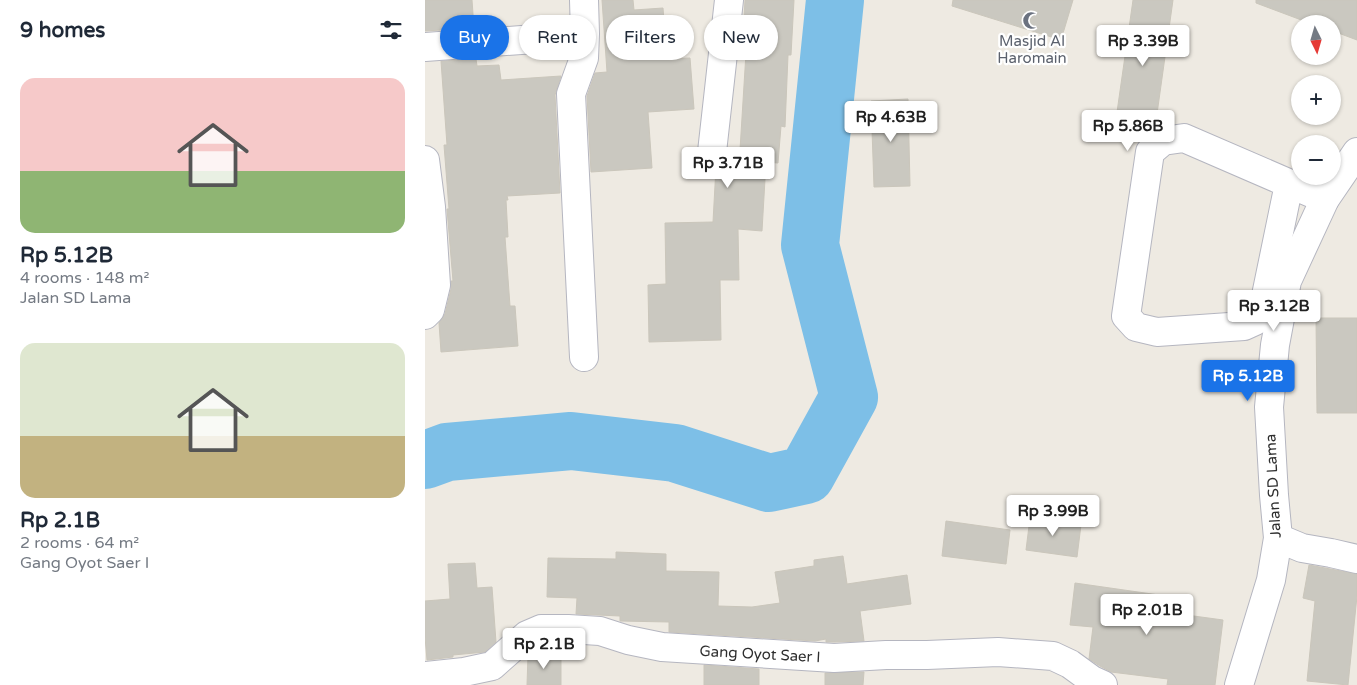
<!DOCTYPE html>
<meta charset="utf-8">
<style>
body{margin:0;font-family:"Varela Round",sans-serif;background:#f2f2f3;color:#1f2937;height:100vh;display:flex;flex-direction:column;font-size:19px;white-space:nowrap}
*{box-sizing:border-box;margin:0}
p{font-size:16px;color:#747a83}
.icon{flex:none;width:28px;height:28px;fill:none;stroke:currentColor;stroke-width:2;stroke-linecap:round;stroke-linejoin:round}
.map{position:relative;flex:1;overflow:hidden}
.panel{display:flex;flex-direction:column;background:#fff;width:425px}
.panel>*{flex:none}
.banner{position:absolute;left:15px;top:15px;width:475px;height:45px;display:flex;gap:10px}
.needle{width:32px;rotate:175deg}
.buttons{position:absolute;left:866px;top:15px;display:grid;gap:10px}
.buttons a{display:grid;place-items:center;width:50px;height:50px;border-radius:50%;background:#fff;box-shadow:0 1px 4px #0004;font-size:25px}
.price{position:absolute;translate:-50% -42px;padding:0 11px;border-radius:5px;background:#fff;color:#222;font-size:16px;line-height:32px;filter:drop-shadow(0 1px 2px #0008)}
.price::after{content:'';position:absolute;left:50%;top:30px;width:15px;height:11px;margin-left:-8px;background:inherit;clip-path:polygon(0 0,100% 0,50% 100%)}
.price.active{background:#1a73e8;color:#fff}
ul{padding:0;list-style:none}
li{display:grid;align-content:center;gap:10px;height:265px;padding:0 20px}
li span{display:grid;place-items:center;height:155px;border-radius:15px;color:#555}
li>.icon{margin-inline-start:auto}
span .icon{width:90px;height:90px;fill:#fffc;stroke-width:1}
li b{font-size:21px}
h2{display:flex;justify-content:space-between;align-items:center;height:60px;padding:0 20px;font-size:21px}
.chip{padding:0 18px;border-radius:22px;background:#fff;box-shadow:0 1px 4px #0004;font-size:18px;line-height:45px}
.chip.active{background:#1a73e8;color:#fff}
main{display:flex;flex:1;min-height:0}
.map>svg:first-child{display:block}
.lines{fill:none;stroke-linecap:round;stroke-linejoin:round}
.river{stroke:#7dbfe7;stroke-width:58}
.building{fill:#cac8c0;stroke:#cac6bb}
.minor-casing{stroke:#b5b6c0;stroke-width:30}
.minor{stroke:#fff;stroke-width:28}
.labels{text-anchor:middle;stroke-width:4.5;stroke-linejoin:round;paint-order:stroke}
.worship-label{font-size:15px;fill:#5b616d;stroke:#fff}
.street-label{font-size:15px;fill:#2e2e2e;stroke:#fff}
</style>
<main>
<section class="panel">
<h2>9 homes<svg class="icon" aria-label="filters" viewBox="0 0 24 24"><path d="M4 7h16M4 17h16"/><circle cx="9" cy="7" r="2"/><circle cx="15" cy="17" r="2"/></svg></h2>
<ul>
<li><span style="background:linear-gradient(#f6c9c9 60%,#8fb573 0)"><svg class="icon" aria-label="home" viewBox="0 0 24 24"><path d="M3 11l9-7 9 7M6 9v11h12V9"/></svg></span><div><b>Rp 5.12B</b><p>4 rooms · 148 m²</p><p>Jalan SD Lama</p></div></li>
<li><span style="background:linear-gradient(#dfe7d0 60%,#c2b280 0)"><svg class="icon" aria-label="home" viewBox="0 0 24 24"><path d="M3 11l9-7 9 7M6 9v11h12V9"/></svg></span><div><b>Rp 2.1B</b><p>2 rooms · 64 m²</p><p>Gang Oyot Saer I</p></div></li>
</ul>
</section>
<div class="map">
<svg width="932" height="685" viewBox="0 0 932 685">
<rect width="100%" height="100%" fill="#eeeae2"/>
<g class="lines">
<!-- river -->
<path class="river" d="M0,460L22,452L146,441L250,453L344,483L381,475L424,397L385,245L410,0"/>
</g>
<!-- building -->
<g class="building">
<path d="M0,0H47L49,28L0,31Z"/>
<path d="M177,0H208L209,10L238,8L242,59L265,58L269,109L223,112L227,168L166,172L162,96L170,73L182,72Z"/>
<path d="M320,0H369L366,55H363L360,127L356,126L353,163L341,162L337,231L313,229L314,280H295L296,340L224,342L223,285L241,284L240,223L288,222L291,167L299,162L301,157H311V166H314L321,53H317Z"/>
<path d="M528,0H648L636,40L527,6Z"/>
<path d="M708,0H748L730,128L718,137L689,133Z"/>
<path d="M831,0H932V40L908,31V24H887L831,3Z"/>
<path d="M51,59L52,66L74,65L76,80L136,76L130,95L135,193L82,196L83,200H81L83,237H80L85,306H90L93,346L16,352L14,323L20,314L26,289V281H28L22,209H24L19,145H22L16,61Z"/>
<path d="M483,99L485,186L449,187L446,101Z"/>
<path d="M891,318H932V413H892Z"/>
<path d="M605,518L656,525L652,557L601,550Z"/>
<path d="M521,521L585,530L581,564L517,556Z"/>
<path d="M191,552L241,554V571L294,572L293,606L327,607L355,603L350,572L389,566V560L418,556L422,584L482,575L486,604L435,611L439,641L409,642H401V639L390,641L244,632V622L195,621V616L151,614L152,598L122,597L123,558L191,559Z"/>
<path d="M50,563L52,588L67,587L71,642L60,652L28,655V657L2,660L0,637V601L25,599L23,564Z"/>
<path d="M884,565L932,574V596L923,685L882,681L890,601L878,598Z"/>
<path d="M650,583L734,595L732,611L798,620L790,685H742L743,679L686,672L675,666L664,659L668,627L645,625Z"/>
<path d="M104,654L136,655V685H102L103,655Z"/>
<path d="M279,665L334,669V685H279Z"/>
<path d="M439,672L438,685H400V673Z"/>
</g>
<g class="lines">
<defs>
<g id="minor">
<path d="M0,47L110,39"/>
<path d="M287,152L304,0"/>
<path d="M0,160L6,207L11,285L5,310L0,315"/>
<path d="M864,184L838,310L830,321L819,326L732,332L711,327L701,316L725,152L738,141L759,138L900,199"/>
<path d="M159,357L146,94L159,58L160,34L159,0"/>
<path d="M853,538L877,548L906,553L932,559"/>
<path d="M0,676L39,672L67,666L102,635L116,629H143L175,631L203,640L237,647L409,658L461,655H502L573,652L628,656L645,664L667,680L678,685"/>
<path d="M814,685L846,580L853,538L849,495L844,407L850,345L862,281L900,199L932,152"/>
</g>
</defs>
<!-- minor casing -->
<use href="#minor" class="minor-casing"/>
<!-- minor -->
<use href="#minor" class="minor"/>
</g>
<!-- icons -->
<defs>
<symbol id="mosque-bare" viewBox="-9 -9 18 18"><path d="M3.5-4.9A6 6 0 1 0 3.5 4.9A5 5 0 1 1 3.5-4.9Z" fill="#6b7280" stroke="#fff" stroke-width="2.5" paint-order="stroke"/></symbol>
</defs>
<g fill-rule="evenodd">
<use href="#mosque-bare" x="594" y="8" width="25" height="25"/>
</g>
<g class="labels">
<!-- worship labels -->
<g class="worship-label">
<text x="607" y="46">Masjid Al<tspan x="607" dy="17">Haromain</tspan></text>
</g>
<!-- street labels -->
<g class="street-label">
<text transform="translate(848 486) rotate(-93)" y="5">Jalan SD Lama</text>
<text transform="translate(335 654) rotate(3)" y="5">Gang Oyot Saer I</text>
</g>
</g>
</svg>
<div class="buttons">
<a><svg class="needle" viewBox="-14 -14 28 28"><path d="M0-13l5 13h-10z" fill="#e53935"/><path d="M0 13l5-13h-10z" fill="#747a83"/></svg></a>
<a>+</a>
<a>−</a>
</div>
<b class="price" style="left:718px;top:67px">Rp 3.39B</b>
<b class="price" style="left:466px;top:143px">Rp 4.63B</b>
<b class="price" style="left:703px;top:152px">Rp 5.86B</b>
<b class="price" style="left:303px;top:189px">Rp 3.71B</b>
<b class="price" style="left:849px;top:332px">Rp 3.12B</b>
<b class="price active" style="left:823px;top:402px">Rp 5.12B</b>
<b class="price" style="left:628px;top:537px">Rp 3.99B</b>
<b class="price" style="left:722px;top:636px">Rp 2.01B</b>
<b class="price" style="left:119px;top:670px">Rp 2.1B</b>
<div class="banner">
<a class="chip active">Buy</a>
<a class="chip">Rent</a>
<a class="chip">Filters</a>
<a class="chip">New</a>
</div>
</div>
</main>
